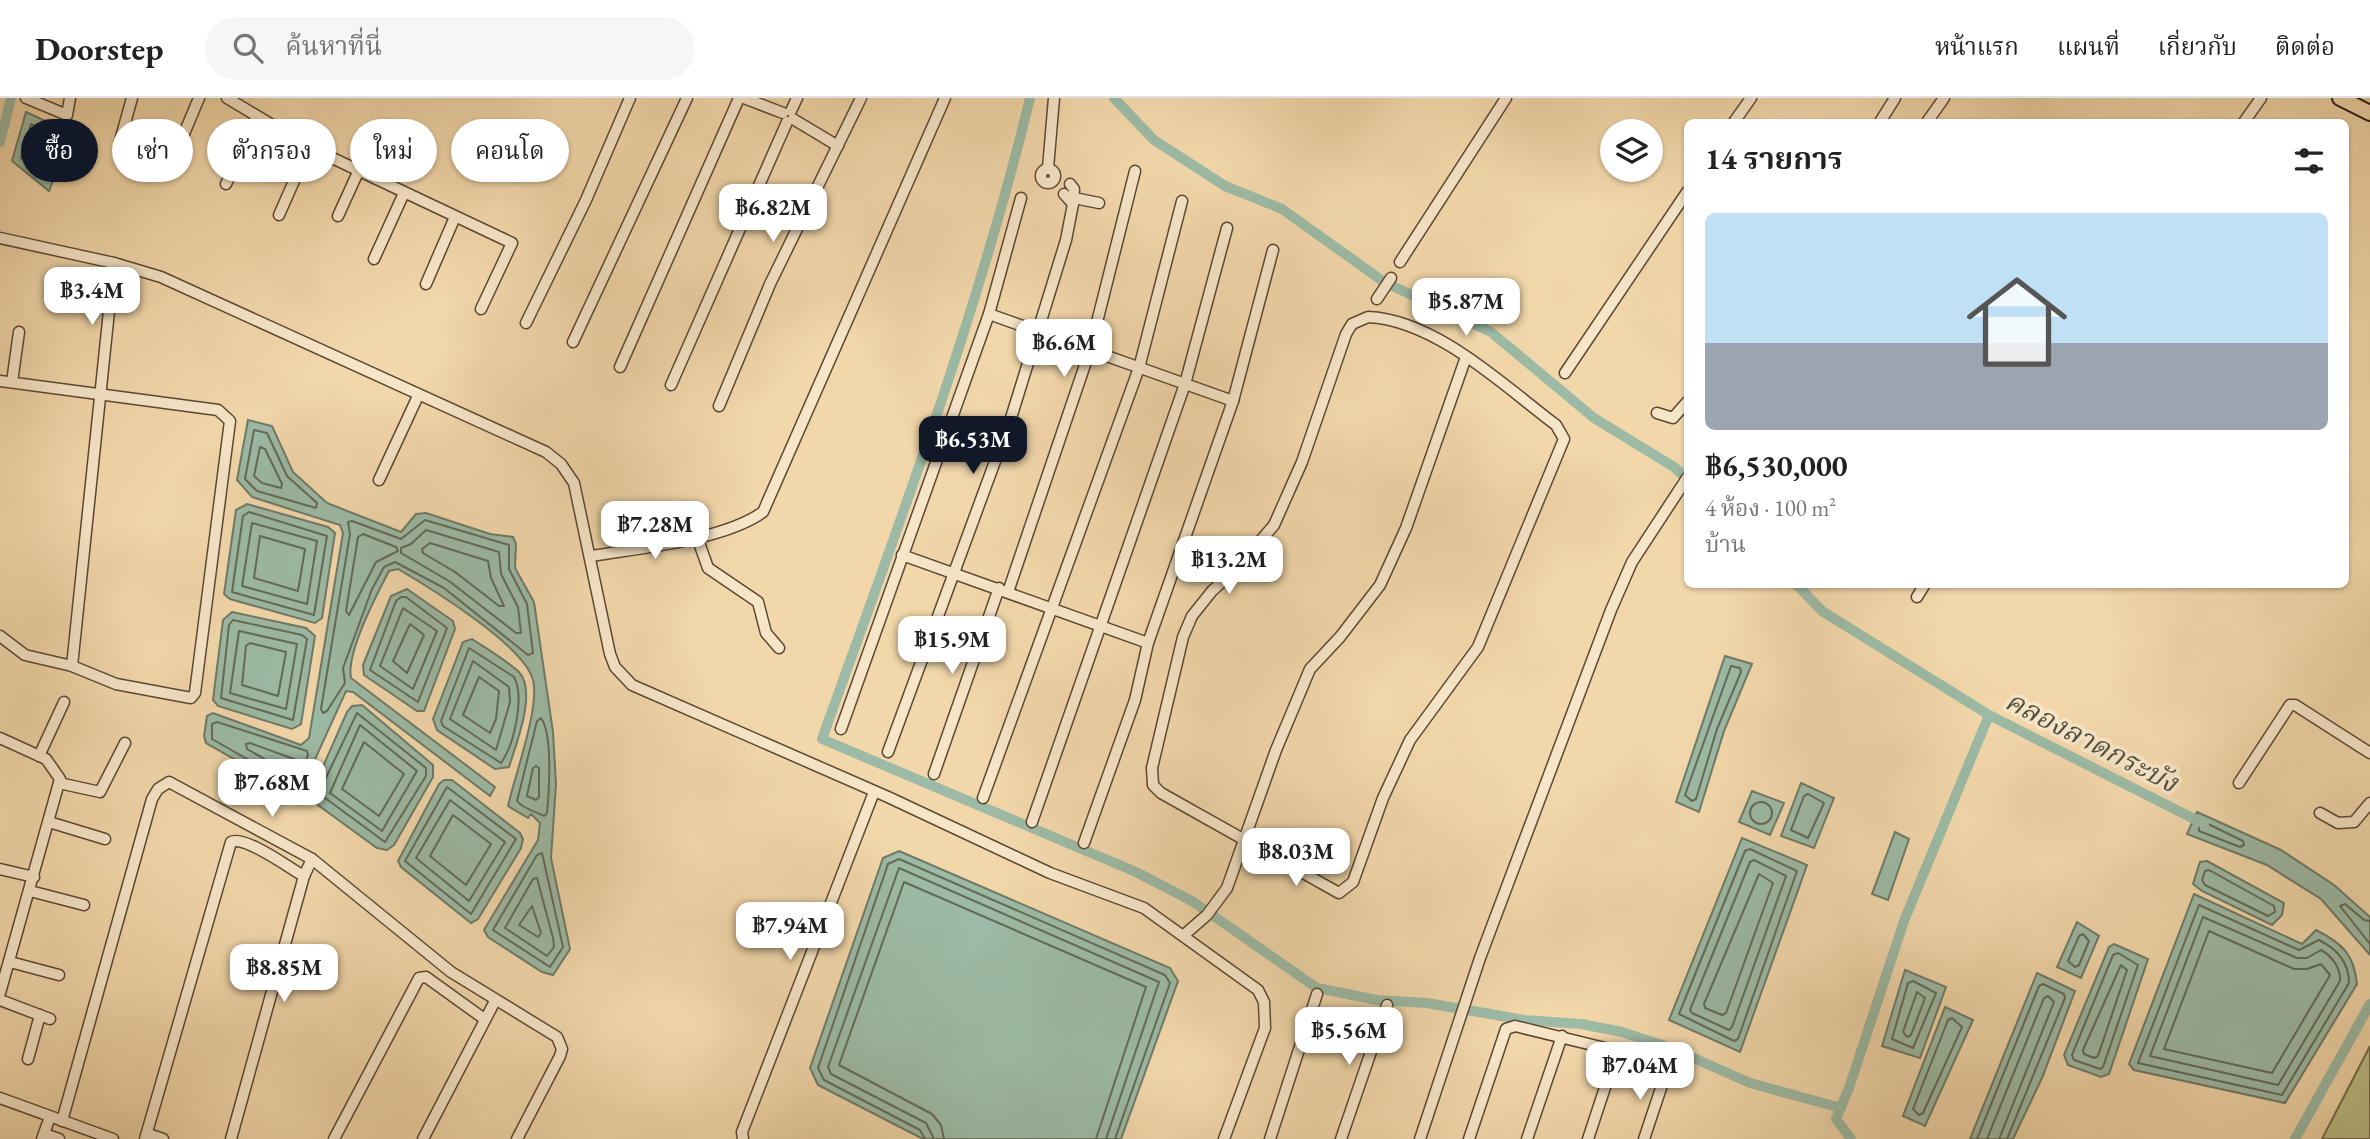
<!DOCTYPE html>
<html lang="th">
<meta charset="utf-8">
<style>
body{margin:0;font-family:"EB Garamond","Noto Serif Thai",serif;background:#f6f6f6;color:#222;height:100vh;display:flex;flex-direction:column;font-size:26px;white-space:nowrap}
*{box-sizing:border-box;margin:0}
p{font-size:23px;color:#767676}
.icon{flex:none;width:38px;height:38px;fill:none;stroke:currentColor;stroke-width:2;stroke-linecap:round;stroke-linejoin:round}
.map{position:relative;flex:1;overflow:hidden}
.sheet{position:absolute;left:1684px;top:21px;width:665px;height:469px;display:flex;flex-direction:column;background:#fff;border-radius:10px;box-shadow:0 2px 5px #0004}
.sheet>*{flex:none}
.top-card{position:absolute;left:21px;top:21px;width:665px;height:63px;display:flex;gap:14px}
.fabs{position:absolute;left:1600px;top:21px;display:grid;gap:14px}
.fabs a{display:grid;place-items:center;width:63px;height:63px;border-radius:50%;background:#fff;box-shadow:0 2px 5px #0004;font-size:35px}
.price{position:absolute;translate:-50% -60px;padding:0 16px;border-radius:14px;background:#fff;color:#222;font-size:23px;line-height:46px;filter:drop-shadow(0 2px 4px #0008)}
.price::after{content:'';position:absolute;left:50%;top:42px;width:21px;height:16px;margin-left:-10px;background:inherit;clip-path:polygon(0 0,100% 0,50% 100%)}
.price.on{background:#111827;color:#fff}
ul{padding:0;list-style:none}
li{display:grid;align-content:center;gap:14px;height:371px;padding:0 21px}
li span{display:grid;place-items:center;height:217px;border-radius:10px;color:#555}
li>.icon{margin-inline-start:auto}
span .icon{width:126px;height:126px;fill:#fffc;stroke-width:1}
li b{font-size:30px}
h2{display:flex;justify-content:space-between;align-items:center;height:84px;padding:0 21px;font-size:30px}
.chip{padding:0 24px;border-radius:32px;background:#fff;box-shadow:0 2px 5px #0004;font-size:24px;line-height:63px}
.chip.on{background:#111827;color:#fff}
header{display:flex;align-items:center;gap:42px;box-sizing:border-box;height:98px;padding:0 35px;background:#fff;border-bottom:2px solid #e0e0e0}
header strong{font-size:33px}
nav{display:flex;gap:38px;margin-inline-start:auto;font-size:24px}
.search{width:490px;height:63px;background:#f6f6f6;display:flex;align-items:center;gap:18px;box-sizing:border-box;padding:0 24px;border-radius:38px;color:#767676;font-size:26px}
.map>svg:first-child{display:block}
.green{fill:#bcbe87;stroke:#726c4a;stroke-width:2}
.water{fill:#9cbaa5;stroke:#6e7a68;stroke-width:2}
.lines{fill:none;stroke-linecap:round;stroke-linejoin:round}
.shore{stroke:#626a58;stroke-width:2}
.canal{stroke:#9cbaa5;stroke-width:10}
.minor-casing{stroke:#5a4834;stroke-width:13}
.primary-casing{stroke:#28190c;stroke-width:18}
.minor{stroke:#f7e5c8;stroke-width:10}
.primary{stroke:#f2d7aa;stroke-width:14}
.labels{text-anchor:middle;stroke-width:7;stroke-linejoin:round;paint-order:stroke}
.water-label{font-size:28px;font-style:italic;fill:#515142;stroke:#f7e5c8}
</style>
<header>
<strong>Doorstep</strong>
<div class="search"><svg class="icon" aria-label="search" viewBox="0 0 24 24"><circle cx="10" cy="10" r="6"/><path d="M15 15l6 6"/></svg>ค้นหาที่นี่</div>
<nav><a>หน้าแรก</a><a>แผนที่</a><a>เกี่ยวกับ</a><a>ติดต่อ</a></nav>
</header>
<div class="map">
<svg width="2370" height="1041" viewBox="0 0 2370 1041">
<rect width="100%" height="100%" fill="#f2d7aa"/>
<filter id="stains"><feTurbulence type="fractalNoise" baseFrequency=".00286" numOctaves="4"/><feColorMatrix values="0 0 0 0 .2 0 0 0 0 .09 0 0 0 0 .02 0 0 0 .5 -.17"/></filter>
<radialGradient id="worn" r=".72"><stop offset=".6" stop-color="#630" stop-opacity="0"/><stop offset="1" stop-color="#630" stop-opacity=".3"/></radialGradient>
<!-- green -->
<path class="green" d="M2370,948V1041H2322Z"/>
<!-- water -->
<g class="water">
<path d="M26,14L71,35L49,93L12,63Z"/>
<path d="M248,322L272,328L293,374L327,405L401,434L416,416L426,415L490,436L513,439L516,446L515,470L534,504L553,634L556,686L551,760L570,851L553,877L542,874L488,839L484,832L538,742L540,725L531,716L528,720L508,708C515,677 540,609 533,582C525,548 429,489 398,471L389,473C377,496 346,555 351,580L495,689L490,698L353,594L346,593L302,690L290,693L206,645L204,638L207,618L213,615L301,647L309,640L343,435L340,427L252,399L237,382Z"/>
<path d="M247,406L328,429L335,435L322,520L315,525L230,501L224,496L236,412Z"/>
<path d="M407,491L453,523L455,531L424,613H417L364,577L363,567L391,498Z"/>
<path d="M232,514L306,530L315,538L301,626L292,631L218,608L213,602L223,522Z"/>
<path d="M472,541C487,551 504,561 518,573C538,592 516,646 509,669L495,671L437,632L433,621L463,544Z"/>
<path d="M1725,558L1752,566L1724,633L1699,714L1676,704Z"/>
<path d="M362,607L433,667V679L394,747L387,752L377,750L318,707L314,700V689L347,614L352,608Z"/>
<path d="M444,682H452L520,735L523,741L521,750L478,821L471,825L401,769L398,763L439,686Z"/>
<path d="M1801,685L1834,700L1814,750L1781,738Z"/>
<path d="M1752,693L1784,705L1770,737L1739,724Z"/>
<path d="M2197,714L2281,752L2334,787L2370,819V857L2321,801L2267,767L2187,736Z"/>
<path d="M1895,734L1909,741L1888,802L1872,796Z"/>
<path d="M1742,740L1807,767L1740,954L1669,922Z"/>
<path d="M899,753L1170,870L1178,883L1121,1041H923L818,987L810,970L883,760Z"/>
<path d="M2207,763L2284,805L2282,817L2272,827L2202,793L2193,786L2200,764Z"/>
<path d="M2194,796L2302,846L2316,832C2342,845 2354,856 2357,886L2285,1005L2134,972L2129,966Z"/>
<path d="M2077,824L2099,838L2081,880L2057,869Z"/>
<path d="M2114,846L2148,861L2109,976L2101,979L2068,967L2064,957L2109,849Z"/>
<path d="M1905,872L1946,889L1920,960L1882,948Z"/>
<path d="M2037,875L2075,893L2042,980L2013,1041H1970Z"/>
<path d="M1945,909L1973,922L1925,1028L1903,1018Z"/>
</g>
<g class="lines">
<!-- shore -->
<g class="shore">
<path d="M31,26L61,39L45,79L21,60Z"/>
<path d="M37,38L50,44L41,65L31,56Z"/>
<path d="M254,332L267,335L287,378L317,405L316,410L257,393L245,381Z"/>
<path d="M260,349L265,351L282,386L281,390L262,385L254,378Z"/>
<path d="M249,414L327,438L314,517L232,494L243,418Z"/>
<path d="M425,422L509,447V471L527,506L533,555L528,557L444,490L395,464L384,469L372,491L343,570L345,585L327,613L323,615L321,611L350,436L348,424L352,423L401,441Z"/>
<path d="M252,425L317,443L307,506L242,488Z"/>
<path d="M426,432L499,454L501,476L518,509L521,535H516L449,483L401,455V450L411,446Z"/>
<path d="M363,436L396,449L398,453L376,464L349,517L346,513L358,439Z"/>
<path d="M260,438L305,451L298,493L254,480Z"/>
<path d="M430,445L488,463L491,480L504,508H499L455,474L423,455L422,451Z"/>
<path d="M401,499H406L447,530L418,604L370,572L396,503Z"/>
<path d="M403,510L437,533L413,591L380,568Z"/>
<path d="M233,522L302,537L307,541L293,622L221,600L229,527Z"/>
<path d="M410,526L424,537L407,575L393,563Z"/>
<path d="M239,533L297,546L286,611L230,595Z"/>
<path d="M250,545L286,554L278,598L242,587L246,548Z"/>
<path d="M469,550L514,579C525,599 514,647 501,665L443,628L441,623Z"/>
<path d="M473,563L509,589L510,604L496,652L450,621Z"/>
<path d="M1731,568L1740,570L1741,574L1717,631L1696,701L1692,703L1685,697Z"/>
<path d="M479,579L499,593L496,621L490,635L463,617Z"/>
<path d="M357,615L426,670V678L385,744L321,697V690Z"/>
<path d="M541,620C553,636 549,694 547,715L544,718C535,713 523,711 517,703L537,623Z"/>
<path d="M217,624L307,653L308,657L297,683L289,685L212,641V626Z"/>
<path d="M360,627L417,673L382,733L330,695Z"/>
<path d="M364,644L404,676L379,718L342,691Z"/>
<path d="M250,645L294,661L292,673L287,674L247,651L246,646Z"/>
<path d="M536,668L539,670V699L536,702L527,698L533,670Z"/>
<path d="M447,689L516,741L471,816L405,763Z"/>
<path d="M1808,696L1824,705L1808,740L1791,732L1804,698Z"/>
<path d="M450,702L505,744L469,803L416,760Z"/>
<circle cx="1761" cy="715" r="11"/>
<path d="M453,717L491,746L466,787L430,758Z"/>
<path d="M2204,724L2243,743L2244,747L2240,749L2199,733V726Z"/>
<path d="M1750,751L1797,773L1738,941L1734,943L1679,916L1745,753Z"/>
<path d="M542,755L563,849L550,869L493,832L537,757Z"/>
<path d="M1754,762L1786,778L1732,929L1729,932L1692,915L1690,912L1750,764Z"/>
<path d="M2209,772L2274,808L2275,814L2268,818L2205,787L2202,782L2205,773Z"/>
<path d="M1759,776L1773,785L1726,915L1722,917L1705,910L1704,906Z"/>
<path d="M537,780L553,840L554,849L547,858L505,830L533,781Z"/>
<path d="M2199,807L2299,852L2319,842C2337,851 2349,864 2349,885L2282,997L2138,965Z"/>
<path d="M532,808L541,835L538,839L519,827Z"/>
<path d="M2203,819L2297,860H2307L2321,852C2332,858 2341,870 2340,883L2278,987L2150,958Z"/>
<path d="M2370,823L2364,822L2345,806L2340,808L2370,846"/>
<path d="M2209,833L2294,871H2307L2321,866L2330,877L2272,975L2164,951Z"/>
<path d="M2083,836L2089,843L2079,867L2075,869L2068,863L2079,838Z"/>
<path d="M2118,855L2138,867L2103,969L2100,971L2074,962L2072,957L2113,857Z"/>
<path d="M2121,867L2127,872L2098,958L2094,960L2084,956L2083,952Z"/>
<path d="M1913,883L1936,895L1913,950L1892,941L1908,885Z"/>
<path d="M1917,894L1925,900L1911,937L1907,939L1903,934Z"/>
<path d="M1952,920L1962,929L1923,1015L1919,1017L1913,1011L1948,922Z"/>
<path d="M925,1041L920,1032L824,982L818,970L888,766L899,761L1165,877L1170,885L1115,1041"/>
<path d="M934,1041L926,1025L831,976L828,969L899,770L1159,884L1106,1041"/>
<path d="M944,1041L941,1027L932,1016L839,967L904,784L1146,889L1096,1041"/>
<path d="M1977,1041L2039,888L2043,886L2064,896L2065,900L2007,1041"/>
<path d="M1987,1041L2044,900L2048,898L2054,904L1999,1041"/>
</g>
<!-- canal -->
<g class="canal">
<path d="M1030,0C977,219 898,429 822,641L1136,774L1192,803L1317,890L1377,902L1427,905L1524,922L1581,926L1622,934L1671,950L1750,985L1841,1010"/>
<path d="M1114,0L1154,42L1225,88L1282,111L1384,184L1491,234L1594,320L1674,369L1687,381"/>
<path d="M0,44L11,0"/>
<path d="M1796,486L1822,513L1989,617L2204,726"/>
<path d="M1851,1041L1836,1021L1849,990L1904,823L1989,617"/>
<path d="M2295,1041L2370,906"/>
</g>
<defs>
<g id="minor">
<path d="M26,0L67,17L70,0"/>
<path d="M227,0L309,49L512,145L481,211"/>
<path d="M744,0L783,15"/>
<path d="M791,13L797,0"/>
<path d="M793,21L838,48"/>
<path d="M1734,24L1751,0"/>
<path d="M1880,24L1895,0"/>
<path d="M1927,24L1944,0"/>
<path d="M2244,24L2261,0"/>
<path d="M120,43L132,0"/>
<path d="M170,69L199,0"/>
<path d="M1048,70L1054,0"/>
<circle cx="1048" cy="78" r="7"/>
<path d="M226,86L257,18"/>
<path d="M1064,96L1073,106L1074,91L1070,86"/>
<path d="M1069,99L1099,105"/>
<path d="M279,117L309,49"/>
<path d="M338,118L359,72"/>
<path d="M0,140L114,165L161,179L546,354L561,366L574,385L610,556L615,569L632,587L888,699L1050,775L1144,810L1258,892L1264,904L1265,930L1224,1041"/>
<path d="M374,161L404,95"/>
<path d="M1400,164L1506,0"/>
<path d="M426,186L455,119"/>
<path d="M1377,201L1391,180"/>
<path d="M989,216L1233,303"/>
<path d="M1368,219C1436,222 1504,288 1556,327L1564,341L1478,549L1410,642L1383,700L1353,784L1339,795L1161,695L1153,687L1152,670L1183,539L1192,518L1212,493L1239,468L1274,427L1302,364L1346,236L1352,226Z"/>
<path d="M526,225L586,102L630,0"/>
<path d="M573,244L687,0"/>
<path d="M620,269L739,0"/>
<path d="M1565,275L1687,94"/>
<path d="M0,283L218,312L230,323L195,595L191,600L116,586L72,568L25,557L0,538"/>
<path d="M12,284L19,234"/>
<path d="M671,287L787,24"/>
<path d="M719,308L770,186L861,0"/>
<path d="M1657,315L1673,320L1687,304"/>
<path d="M379,382L418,298"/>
<path d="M697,439L708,470L758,504L766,535L779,550"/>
<path d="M902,457L1148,545"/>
<path d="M592,458C640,450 724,442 763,414L945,0"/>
<path d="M1008,494L1090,252L1135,73"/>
<path d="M1917,499L1925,486"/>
<path d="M72,568L114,165"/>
<path d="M841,631L989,216L1021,100"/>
<path d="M0,640L46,661L60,681L0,895"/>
<path d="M888,654L1011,320L1066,142L1073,106"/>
<path d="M39,658L64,604"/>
<path d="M934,676L999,490"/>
<path d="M59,685L100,694L125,645"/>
<path d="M2239,685L2290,607H2295L2370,655"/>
<path d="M983,700L1139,270L1182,103"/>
<path d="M2320,715L2338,725L2354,724L2370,705"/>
<path d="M49,724L105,741"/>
<path d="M1032,724L1185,286L1227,130"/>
<path d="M1084,745L1135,602L1148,545L1233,303L1273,152"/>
<path d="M0,771L34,779"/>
<path d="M30,793L84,807"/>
<path d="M1184,837L1207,817L1227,790L1276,652L1310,571L1340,539L1380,487L1406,430L1466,259"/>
<path d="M10,864L59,877"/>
<path d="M0,902L50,921"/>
<path d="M28,961L40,917"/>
<path d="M0,1000L113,1041"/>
<path d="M62,1023L152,701L158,691L169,684L312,761L451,874L557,939L562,951L560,958L517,1041"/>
<path d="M44,1036L59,1041"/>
<path d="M148,1036L163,1041"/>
<path d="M42,1041L50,1019"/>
<path d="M145,1041L231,744C245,737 289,770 304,778"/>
<path d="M231,1041L304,778L312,761"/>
<path d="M334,1041L419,880L426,879L483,920"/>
<path d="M423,1041L495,903"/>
<path d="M743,1041L742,1034L874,694"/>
<path d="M1270,1041L1317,896"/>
<path d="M1341,1041L1387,907"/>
<path d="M1420,1041L1480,860L1611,512L1632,464L1687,380"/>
<path d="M1469,1041L1506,931L1515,928L1617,953L1664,971V981L1644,1041"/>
<path d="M1527,1041L1562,938"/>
<path d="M1588,1041L1617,953"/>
</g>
<path id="primary" d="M2340,0L2370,15"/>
</defs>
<!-- minor casing -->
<use href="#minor" class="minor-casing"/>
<!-- primary casing -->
<use href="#primary" class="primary-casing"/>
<!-- minor -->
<use href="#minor" class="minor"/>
<!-- primary -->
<use href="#primary" class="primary"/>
</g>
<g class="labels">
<!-- water labels -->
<g class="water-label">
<text transform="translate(2092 643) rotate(27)" y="10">คลองลาดกระบัง</text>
</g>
</g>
<rect width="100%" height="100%" filter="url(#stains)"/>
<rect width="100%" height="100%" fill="url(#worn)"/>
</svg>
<div class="fabs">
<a><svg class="icon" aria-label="layers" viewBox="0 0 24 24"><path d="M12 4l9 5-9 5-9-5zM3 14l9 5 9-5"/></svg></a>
</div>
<b class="price" style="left:773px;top:146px">฿6.82M</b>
<b class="price" style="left:92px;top:229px">฿3.4M</b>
<b class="price" style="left:1466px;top:240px">฿5.87M</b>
<b class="price" style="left:1064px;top:281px">฿6.6M</b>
<b class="price on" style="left:973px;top:378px">฿6.53M</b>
<b class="price" style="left:655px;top:463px">฿7.28M</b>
<b class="price" style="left:1229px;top:498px">฿13.2M</b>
<b class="price" style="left:952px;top:578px">฿15.9M</b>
<b class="price" style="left:272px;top:721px">฿7.68M</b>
<b class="price" style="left:1296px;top:790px">฿8.03M</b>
<b class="price" style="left:790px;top:864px">฿7.94M</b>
<b class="price" style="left:284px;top:906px">฿8.85M</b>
<b class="price" style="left:1349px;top:969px">฿5.56M</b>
<b class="price" style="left:1640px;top:1004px">฿7.04M</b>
<div class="top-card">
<a class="chip on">ซื้อ</a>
<a class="chip">เช่า</a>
<a class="chip">ตัวกรอง</a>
<a class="chip">ใหม่</a>
<a class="chip">คอนโด</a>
</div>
<section class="sheet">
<h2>14 รายการ<svg class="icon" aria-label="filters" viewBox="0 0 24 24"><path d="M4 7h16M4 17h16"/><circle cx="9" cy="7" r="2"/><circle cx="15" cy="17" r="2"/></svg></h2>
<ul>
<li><span style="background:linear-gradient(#bfe0f5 60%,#9aa5b1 0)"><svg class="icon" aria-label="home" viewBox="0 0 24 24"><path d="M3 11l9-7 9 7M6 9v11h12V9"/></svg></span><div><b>฿6,530,000</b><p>4 ห้อง · 100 m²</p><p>บ้าน</p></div></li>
</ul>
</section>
</div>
